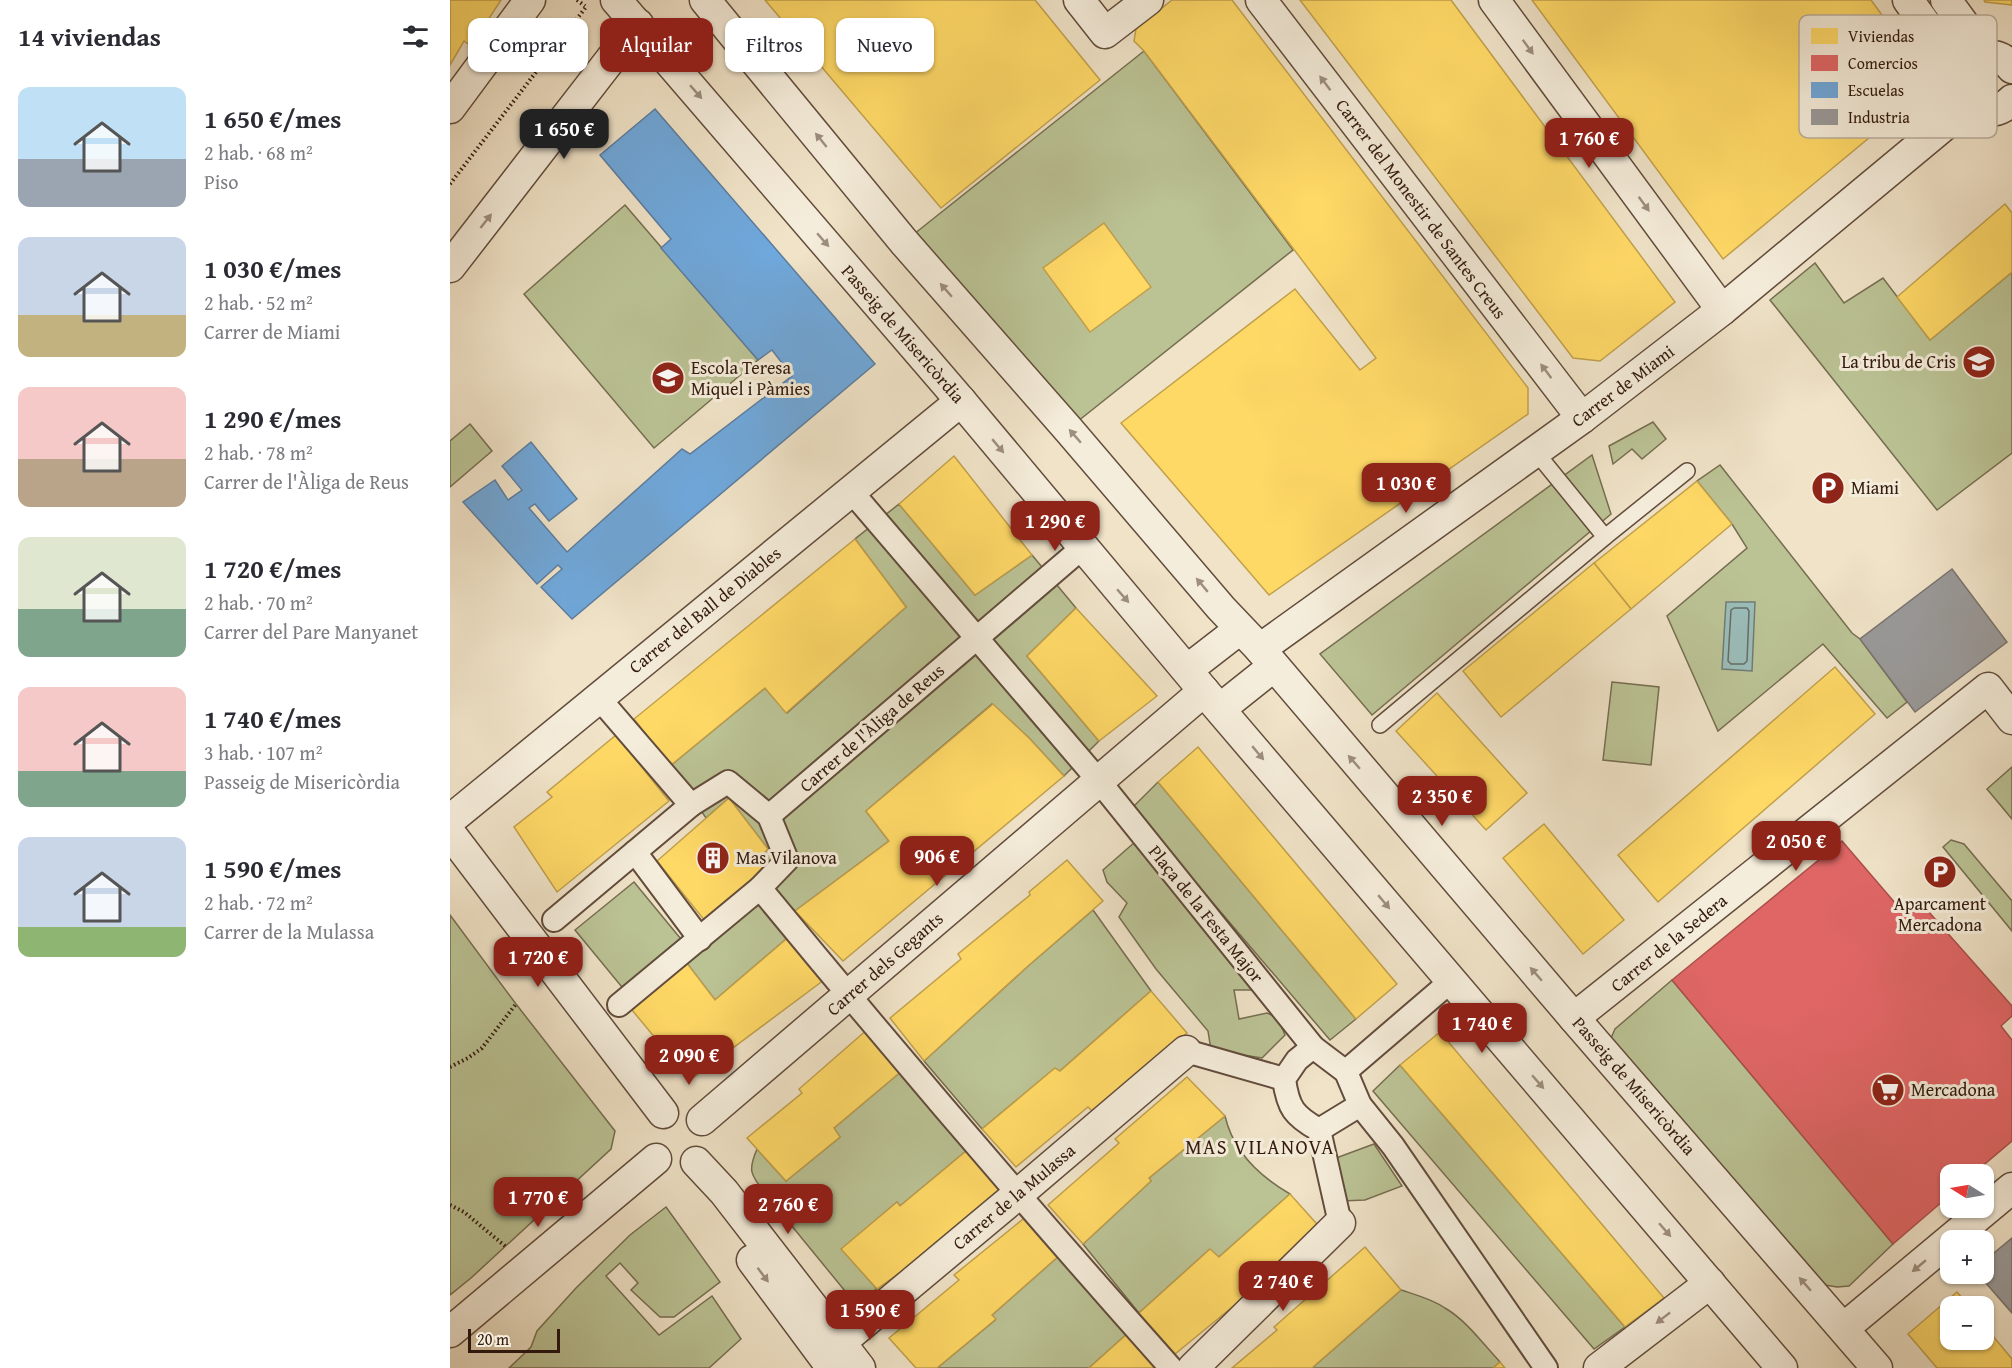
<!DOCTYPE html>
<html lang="es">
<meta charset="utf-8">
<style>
body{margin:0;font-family:"Gentium Book Plus",serif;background:#f2f2f3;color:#2b2b33;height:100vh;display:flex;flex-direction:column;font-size:22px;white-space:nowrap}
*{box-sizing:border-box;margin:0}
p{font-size:20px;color:#7c7c81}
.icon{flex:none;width:33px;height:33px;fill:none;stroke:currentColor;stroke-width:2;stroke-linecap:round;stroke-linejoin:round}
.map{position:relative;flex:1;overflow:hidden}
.drawer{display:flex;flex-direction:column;background:#fff;width:450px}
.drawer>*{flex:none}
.hud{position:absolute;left:18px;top:18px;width:570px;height:54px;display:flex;gap:12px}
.needle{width:39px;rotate:281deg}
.buttons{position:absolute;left:1490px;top:1164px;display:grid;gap:12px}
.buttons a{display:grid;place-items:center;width:54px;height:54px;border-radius:12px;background:#fff;box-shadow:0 2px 4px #0004;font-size:30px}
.scale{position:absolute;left:18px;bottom:15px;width:92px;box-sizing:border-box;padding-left:6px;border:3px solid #321a0d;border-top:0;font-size:16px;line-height:21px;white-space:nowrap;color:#321a0d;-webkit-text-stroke:4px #f5eddb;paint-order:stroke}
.price{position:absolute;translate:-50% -51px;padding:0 14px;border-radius:12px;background:#8f2418;color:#fff;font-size:20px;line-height:39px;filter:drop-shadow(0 2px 3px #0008)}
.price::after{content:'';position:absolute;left:50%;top:36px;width:18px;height:14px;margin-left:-9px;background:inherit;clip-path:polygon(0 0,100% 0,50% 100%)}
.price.active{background:#222;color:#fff}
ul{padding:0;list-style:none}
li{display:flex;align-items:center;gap:18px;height:150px;padding:0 18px}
li span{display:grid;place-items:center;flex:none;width:168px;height:120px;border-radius:12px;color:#555}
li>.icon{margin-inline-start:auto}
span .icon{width:72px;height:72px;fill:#fffc;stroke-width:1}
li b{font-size:26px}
h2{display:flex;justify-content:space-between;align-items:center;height:72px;padding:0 18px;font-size:26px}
.tag{padding:0 21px;border-radius:12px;background:#fff;box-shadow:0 2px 4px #0004;font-size:21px;line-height:54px}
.tag.active{background:#8f2418;color:#fff}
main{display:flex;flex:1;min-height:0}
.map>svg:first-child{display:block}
.green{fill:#bbc395;stroke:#766e51;stroke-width:1.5}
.water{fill:#9bbdba;stroke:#717c75;stroke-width:1.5}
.homes{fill:#ffd966;stroke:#c2a04b;stroke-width:1.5}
.shops{fill:#e06666;stroke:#ac4f4b;stroke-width:1.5}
.schools{fill:#6fa8dc;stroke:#5d7d9e;stroke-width:1.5}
.industry{fill:#999;stroke:#7a736f;stroke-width:1.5}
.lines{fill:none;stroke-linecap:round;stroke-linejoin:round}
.shore{stroke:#666c64;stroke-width:1.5}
.service-casing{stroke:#624c3c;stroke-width:18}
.pedestrian-casing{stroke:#624c3c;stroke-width:26}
.minor-casing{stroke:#624c3c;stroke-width:33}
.path{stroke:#321a0d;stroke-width:4;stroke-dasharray:1.5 3;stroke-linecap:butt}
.service{stroke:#f5eddb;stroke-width:15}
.pedestrian{stroke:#f5eddb;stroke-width:22}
.minor{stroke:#f5eddb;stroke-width:30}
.oneway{fill:#9d8e7e}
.labels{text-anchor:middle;stroke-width:6;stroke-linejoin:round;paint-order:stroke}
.street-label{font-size:18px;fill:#321a0d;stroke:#f5eddb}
.poi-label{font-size:18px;fill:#321a0d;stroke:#f5eddb;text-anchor:start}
.neighbourhood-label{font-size:20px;letter-spacing:1.5px;fill:#321a0d;stroke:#f5eddb}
.key{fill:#f5eddb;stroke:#baae9d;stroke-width:1.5}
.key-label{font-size:16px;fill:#321a0d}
</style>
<main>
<section class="drawer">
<h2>14 viviendas<svg class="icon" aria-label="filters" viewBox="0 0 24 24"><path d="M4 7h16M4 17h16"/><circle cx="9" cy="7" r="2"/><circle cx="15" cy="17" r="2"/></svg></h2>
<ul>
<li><span style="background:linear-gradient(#bfe0f5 60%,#9aa5b1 0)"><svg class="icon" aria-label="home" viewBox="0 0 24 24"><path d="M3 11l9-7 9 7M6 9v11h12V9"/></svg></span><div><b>1 650 €/mes</b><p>2 hab. · 68 m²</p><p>Piso</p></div></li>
<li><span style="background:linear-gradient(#c9d6e8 65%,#c2b280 0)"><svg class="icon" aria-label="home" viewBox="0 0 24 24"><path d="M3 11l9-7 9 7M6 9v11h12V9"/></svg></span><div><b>1 030 €/mes</b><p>2 hab. · 52 m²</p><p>Carrer de Miami</p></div></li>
<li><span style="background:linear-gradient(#f6c9c9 60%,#b9a48a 0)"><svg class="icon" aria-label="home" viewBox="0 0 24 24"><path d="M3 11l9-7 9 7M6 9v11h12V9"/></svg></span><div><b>1 290 €/mes</b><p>2 hab. · 78 m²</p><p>Carrer de l'Àliga de Reus</p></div></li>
<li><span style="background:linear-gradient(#dfe7d0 60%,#7fa58c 0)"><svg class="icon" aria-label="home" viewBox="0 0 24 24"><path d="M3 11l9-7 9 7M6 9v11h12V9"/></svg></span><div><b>1 720 €/mes</b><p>2 hab. · 70 m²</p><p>Carrer del Pare Manyanet</p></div></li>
<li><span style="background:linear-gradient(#f6c9c9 70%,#7fa58c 0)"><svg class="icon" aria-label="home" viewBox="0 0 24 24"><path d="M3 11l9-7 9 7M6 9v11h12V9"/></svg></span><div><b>1 740 €/mes</b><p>3 hab. · 107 m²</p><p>Passeig de Misericòrdia</p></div></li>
<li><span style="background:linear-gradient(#c9d6e8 75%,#8fb573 0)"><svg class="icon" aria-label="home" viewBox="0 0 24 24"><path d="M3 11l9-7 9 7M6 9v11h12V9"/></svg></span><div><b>1 590 €/mes</b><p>2 hab. · 72 m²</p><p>Carrer de la Mulassa</p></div></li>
</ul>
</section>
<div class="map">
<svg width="1562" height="1368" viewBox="0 0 1562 1368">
<rect width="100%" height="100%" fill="#f0e3c8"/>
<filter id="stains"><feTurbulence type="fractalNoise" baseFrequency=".00333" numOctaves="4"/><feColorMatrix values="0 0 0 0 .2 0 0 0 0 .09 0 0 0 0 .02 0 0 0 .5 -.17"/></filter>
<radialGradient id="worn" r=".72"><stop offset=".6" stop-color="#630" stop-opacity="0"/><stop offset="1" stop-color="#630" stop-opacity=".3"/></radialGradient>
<!-- green -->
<g class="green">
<path d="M694,51L843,250L618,429L454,242Z"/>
<path d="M175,205L308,360L204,448L74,294Z"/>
<path d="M1365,263L1394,303L1433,278L1480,340L1562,272V453L1487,510L1320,300Z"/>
<path d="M1203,422L1216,439L1192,459L1182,449L1163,464L1159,446Z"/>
<path d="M20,424L42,451L0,487V441Z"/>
<path d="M1142,455L1161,514L922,715L870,654Z"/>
<path d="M1270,465L1402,633L1410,639L1457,702L1437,718L1373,644L1268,731L1217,616L1297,548L1282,524L1247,481Z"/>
<path d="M449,504L525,595L582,555L626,608L577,656L649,741L614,776L579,738L542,704L416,811L439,841L345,911L313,878L323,868L312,855L318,849L279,798L256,818L220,766L315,688L337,713L456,607L405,539Z"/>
<path d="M1162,682L1209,687L1201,765L1153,760Z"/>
<path d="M1562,767V819L1537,789Z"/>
<path d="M708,782L906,1019L880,1040L682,808Z"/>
<path d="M1501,840L1514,844L1562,901V931L1493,847Z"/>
<path d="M685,842L809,990H784L789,1019L817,1013L828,1018L835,1035L812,1058L761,1050L758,1031L706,969L669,917L677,903L657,882L653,870Z"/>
<path d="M184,882L235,944L176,992L125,930Z"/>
<path d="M308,900L341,935L265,1000L236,962Z"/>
<path d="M643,910L701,991L610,1071L604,1069L532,1129L474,1061L578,966Z"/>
<path d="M0,915L66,1004L165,1131L161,1149L21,1278L0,1295Z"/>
<path d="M1222,980L1443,1244L1399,1286L1387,1287L1375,1285L1161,1038L1165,1029Z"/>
<path d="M950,1065L1175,1327L1144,1349L923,1091Z"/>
<path d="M454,1069L521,1147L450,1206L447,1202L392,1249L427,1289L404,1302L314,1192C300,1174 298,1170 307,1149L336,1181L390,1137L384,1128Z"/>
<path d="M775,1116C783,1151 809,1176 840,1194L769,1257L759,1250L689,1313L633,1244L701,1181L699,1178Z"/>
<path d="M924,1144L952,1186L915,1200L892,1201L886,1158Z"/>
<path d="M216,1207L270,1282L224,1317H210L181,1290L188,1283L170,1263L156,1276L209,1335L262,1296L291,1339L259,1368H59L81,1347L87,1331L126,1288L180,1235Z"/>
<path d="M611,1254L678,1333L639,1368H487L545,1320L542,1315Z"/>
<path d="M951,1290C966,1295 982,1299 995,1308C1017,1321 1033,1344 1050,1362L1043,1368H862Z"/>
</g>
<!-- water -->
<path class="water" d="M1276,602H1305L1302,671L1272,669Z"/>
<!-- homes -->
<g class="homes">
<path d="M0,0H51L21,46L14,41L0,65Z"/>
<path d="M315,0H585L650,80L491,208Z"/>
<path d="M722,0H782L1078,388V414L819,595L671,423L845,289L910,370L926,358L694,51L684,41L686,29Z"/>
<path d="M850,0H1001L1225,302L1150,361L1123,358Z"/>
<path d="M1082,0H1421L1468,64L1461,103L1273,259Z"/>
<path d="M1534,0H1562V5L1535,2Z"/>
<path d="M1555,204L1562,213V272L1480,340L1447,297Z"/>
<path d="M654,223L701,287L640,332L593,268Z"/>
<path d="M504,456L582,555L525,595L449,504Z"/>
<path d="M1247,481L1282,524L1181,609L1144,563Z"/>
<path d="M405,539L456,607L336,713L315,688L220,766L184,719Z"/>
<path d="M1144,563L1181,609L1051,717L1013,671Z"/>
<path d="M626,608L707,696L649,741L577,656Z"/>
<path d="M1385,667L1425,714L1208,902L1168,855Z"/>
<path d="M987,693L1077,793L1036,830L946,731Z"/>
<path d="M543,704L579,738L614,776L393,961L345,911L439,841L416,811Z"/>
<path d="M166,735L219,801L107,892L64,827L102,797L97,792Z"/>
<path d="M748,747L947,984L906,1019L708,782Z"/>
<path d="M279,798L318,849L312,855L323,868L255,921L207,861Z"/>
<path d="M1094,824L1174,920L1133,954L1053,858Z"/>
<path d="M617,860L653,901L578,966L474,1061L440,1018L511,959L508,954L580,895L579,892Z"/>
<path d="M341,935L378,977L240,1080L182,1010L236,962L265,1000Z"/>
<path d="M701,991L737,1033L678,1084L642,1111L638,1107L566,1167L532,1129L605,1068L610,1071Z"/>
<path d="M419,1028L454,1069L384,1128L390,1137L336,1181L297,1138L352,1093L349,1089Z"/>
<path d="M990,1032L1214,1298L1175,1327L950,1065Z"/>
<path d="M737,1077L775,1116L699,1178L701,1181L633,1244L598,1205L669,1143L665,1139Z"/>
<path d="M521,1147L556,1187L483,1249L427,1289L391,1249L447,1202L450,1206Z"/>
<path d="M840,1194L874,1232L725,1354L689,1313L760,1249L769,1257Z"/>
<path d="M578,1215L611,1254L542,1315L546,1319L487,1368H466L439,1338L509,1280L504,1275Z"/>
<path d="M915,1247L951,1290L862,1368H782L827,1330L824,1327Z"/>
<path d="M1507,1292L1519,1306H1500V1340H1533V1324L1562,1359V1368H1487L1458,1334Z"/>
<path d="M678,1333L708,1368H639Z"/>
<path d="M1050,1362L1055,1368H1043Z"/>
</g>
<!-- shops -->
<path class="shops" d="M1392,841L1458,918L1470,902L1562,1006V1016L1551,1026L1562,1040V1141L1523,1174H1500V1195L1443,1244L1222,980Z"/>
<!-- schools -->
<path class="schools" d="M205,109L425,364L122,619L91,587L112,569L108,565L87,584L13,502L45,480L58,500L72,490L52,466L81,442L127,499L99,521L85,504L79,508L117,552L232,449L240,454L342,376L322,350L308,360L211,248L221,239L150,155Z"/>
<!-- industry -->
<g class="industry">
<path d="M1502,569L1557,642L1465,712L1410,639Z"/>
<path d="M1562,1238V1313L1528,1274H1533V1262Z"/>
</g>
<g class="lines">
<!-- shore -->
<path class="shore" d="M1284,608H1297L1299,611L1297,661L1294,664H1281L1278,661L1281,610Z"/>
<defs>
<g id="service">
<path d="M1155,537L1237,471"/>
<path d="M930,725L1155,537L1085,451"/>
</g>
<g id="pedestrian">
<path d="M401,491L649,781L863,1047L896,1072L910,1105L943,1146L1096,1368"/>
<path d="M148,697L241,805L185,852L250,939"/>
<path d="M241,805L278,782L319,816L337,860L310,888"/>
<path d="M319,816L632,548"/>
<path d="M104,920L185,852"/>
<path d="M169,1005L310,888C444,1051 581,1211 721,1368"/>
<path d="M863,1047L847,1060L834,1079C838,1108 844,1116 869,1130L910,1105"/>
<path d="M736,1051L834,1079"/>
<path d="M896,1072L902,1066L1001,981"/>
<path d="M869,1130L890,1223"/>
</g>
<g id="minor">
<path d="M166,0L511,401L754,691L1332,1368"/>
<path d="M255,0L454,242L618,429L771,608L810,649L1124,1018L1427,1368"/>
<path d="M629,0L655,33L698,0"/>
<path d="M811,0L1132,418"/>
<path d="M1044,0L1272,310"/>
<path d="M1458,0L1513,76"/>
<path d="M1496,0L1537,56"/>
<path d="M1562,68C1530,28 1486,97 1532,110C1544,113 1554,108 1562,100"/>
<path d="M0,108L80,0"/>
<path d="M0,267L188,24"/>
<path d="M810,649L1132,418L1272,310L1521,103"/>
<path d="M737,670L790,629"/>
<path d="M770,709L824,666"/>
<path d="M0,820L511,401"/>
<path d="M0,833L213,1113"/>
<path d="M1124,1018L1538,688L1562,719"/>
<path d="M252,1120L754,691"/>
<path d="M246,1162L274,1192L410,1368"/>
<path d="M302,1260L382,1368"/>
<path d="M1394,1328L1562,1188"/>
<path d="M0,1332L206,1159"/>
<path d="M391,1342L567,1195L736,1051"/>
<path d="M743,1368L890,1223"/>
<path d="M1149,1368L1260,1283"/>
</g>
</defs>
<!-- service casing -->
<use href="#service" class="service-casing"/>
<!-- pedestrian casing -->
<use href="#pedestrian" class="pedestrian-casing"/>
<!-- minor casing -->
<use href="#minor" class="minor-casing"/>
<!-- path -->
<g class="path">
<path d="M127,0L135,6"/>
<path d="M0,184L136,7"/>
<path d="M0,1067L18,1058L32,1048L66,1004"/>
<path d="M0,1205L14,1212L55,1246"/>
</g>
<!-- service -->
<use href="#service" class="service"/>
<!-- pedestrian -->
<use href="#pedestrian" class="pedestrian"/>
<!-- minor -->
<use href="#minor" class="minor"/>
</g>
<!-- one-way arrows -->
<defs><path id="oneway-solid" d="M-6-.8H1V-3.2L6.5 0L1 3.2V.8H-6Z" transform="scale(1.5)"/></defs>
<g class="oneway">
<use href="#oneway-solid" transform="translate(1078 47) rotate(54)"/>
<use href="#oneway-solid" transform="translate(875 83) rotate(-127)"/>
<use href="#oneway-solid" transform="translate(246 92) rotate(49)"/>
<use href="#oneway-solid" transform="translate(371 140) rotate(-129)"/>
<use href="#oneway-solid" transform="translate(1194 204) rotate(54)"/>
<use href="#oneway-solid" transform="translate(36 221) rotate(-52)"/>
<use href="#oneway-solid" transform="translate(373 240) rotate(49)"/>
<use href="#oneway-solid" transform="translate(496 290) rotate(-131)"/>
<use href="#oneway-solid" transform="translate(1096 371) rotate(-127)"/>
<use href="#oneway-solid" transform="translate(625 436) rotate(-131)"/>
<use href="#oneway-solid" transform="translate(548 446) rotate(50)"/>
<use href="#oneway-solid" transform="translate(752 585) rotate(-130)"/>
<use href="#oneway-solid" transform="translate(673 596) rotate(49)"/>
<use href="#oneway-solid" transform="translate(808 753) rotate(50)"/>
<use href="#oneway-solid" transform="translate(904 762) rotate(-131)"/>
<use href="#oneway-solid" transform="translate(934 902) rotate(50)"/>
<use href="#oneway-solid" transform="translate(1086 974) rotate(-131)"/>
<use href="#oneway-solid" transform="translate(1088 1082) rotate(49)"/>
<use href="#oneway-solid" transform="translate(1215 1230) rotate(49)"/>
<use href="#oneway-solid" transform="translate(1469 1266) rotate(140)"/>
<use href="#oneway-solid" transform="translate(313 1275) rotate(53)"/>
<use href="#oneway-solid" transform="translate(1355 1284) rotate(-131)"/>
<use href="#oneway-solid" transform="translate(1213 1318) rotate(142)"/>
</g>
<!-- icons -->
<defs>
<symbol id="school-disc" viewBox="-11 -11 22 22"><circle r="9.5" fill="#8f2418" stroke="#f5eddb"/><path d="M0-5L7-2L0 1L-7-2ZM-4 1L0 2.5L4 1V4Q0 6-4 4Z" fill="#fff"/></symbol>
<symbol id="parking-disc" viewBox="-11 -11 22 22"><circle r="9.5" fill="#8f2418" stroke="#f5eddb"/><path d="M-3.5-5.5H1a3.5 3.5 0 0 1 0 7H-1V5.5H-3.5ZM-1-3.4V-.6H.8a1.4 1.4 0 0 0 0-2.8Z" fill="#fff"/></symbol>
<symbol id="building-disc" viewBox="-11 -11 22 22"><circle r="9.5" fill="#8f2418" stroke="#f5eddb"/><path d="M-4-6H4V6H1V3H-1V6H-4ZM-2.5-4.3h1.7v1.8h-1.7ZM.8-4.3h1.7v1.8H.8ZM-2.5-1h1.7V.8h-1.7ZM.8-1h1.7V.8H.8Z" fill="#fff"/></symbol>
<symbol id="supermarket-disc" viewBox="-11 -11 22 22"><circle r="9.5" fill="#8f2418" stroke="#f5eddb"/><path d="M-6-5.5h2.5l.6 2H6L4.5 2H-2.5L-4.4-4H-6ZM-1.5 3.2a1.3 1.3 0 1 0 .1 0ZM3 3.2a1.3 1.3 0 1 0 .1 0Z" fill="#fff"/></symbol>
</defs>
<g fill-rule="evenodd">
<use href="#school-disc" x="1510" y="343" width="38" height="38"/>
<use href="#school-disc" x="199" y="359" width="38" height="38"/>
<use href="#parking-disc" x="1359" y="469" width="38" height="38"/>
<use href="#building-disc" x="244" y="839" width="38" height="38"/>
<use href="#parking-disc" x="1471" y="853" width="38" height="38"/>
<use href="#supermarket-disc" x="1419" y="1071" width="38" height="38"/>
</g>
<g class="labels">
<!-- street labels -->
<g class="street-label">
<text transform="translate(971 209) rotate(53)" y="6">Carrer del Monestir de Santes Creus</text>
<text transform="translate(453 334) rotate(49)" y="6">Passeig de Misericòrdia</text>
<text transform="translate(1173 386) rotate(-37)" y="6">Carrer de Miami</text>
<text transform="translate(255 610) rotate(-39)" y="6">Carrer del Ball de Diables</text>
<text transform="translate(422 728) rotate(-41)" y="6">Carrer de l'Àliga de Reus</text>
<text transform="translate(756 914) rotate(51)" y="6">Plaça de la Festa Major</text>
<text transform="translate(1219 943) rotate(-39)" y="6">Carrer de la Sedera</text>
<text transform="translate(435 964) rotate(-41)" y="6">Carrer dels Gegants</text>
<text transform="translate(1184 1086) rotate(49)" y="6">Passeig de Misericòrdia</text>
<text transform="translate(564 1197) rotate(-40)" y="6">Carrer de la Mulassa</text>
</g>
<!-- poi labels -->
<g class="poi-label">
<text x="1506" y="368" text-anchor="end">La tribu de Cris</text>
<text x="241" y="374">Escola Teresa<tspan x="241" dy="21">Miquel i Pàmies</tspan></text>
<text x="1401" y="494">Miami</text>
<text x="286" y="864">Mas Vilanova</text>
<text x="1490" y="910" text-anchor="middle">Aparcament<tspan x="1490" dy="21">Mercadona</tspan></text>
<text x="1461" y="1096">Mercadona</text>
</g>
<!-- neighbourhood labels -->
<g class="neighbourhood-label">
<text x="810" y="1154">MAS VILANOVA</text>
</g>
</g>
<!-- legend -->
<rect x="1349" y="15" width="198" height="123" rx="9" class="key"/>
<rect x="1361" y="28" width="27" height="16" fill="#ffd966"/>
<rect x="1361" y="55" width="27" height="16" fill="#e06666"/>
<rect x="1361" y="82" width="27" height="16" fill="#6fa8dc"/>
<rect x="1361" y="109" width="27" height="16" fill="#999"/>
<g class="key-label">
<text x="1398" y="42">Viviendas</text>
<text x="1398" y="69">Comercios</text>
<text x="1398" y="96">Escuelas</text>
<text x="1398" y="123">Industria</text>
</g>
<rect width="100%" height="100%" filter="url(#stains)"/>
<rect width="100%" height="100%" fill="url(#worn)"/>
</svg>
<div class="buttons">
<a><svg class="needle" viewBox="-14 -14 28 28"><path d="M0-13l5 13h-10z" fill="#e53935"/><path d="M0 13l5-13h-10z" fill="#7c7c81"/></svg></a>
<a>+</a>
<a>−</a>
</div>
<div class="scale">20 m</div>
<b class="price active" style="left:114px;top:160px">1 650 €</b>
<b class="price" style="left:1139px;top:169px">1 760 €</b>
<b class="price" style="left:956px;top:514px">1 030 €</b>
<b class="price" style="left:605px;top:552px">1 290 €</b>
<b class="price" style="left:992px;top:827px">2 350 €</b>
<b class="price" style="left:1346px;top:872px">2 050 €</b>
<b class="price" style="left:487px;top:887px">906 €</b>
<b class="price" style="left:88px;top:988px">1 720 €</b>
<b class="price" style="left:1032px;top:1054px">1 740 €</b>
<b class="price" style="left:239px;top:1086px">2 090 €</b>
<b class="price" style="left:88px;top:1228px">1 770 €</b>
<b class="price" style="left:338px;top:1235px">2 760 €</b>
<b class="price" style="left:833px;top:1312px">2 740 €</b>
<b class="price" style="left:420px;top:1341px">1 590 €</b>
<div class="hud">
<a class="tag">Comprar</a>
<a class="tag active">Alquilar</a>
<a class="tag">Filtros</a>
<a class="tag">Nuevo</a>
</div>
</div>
</main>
